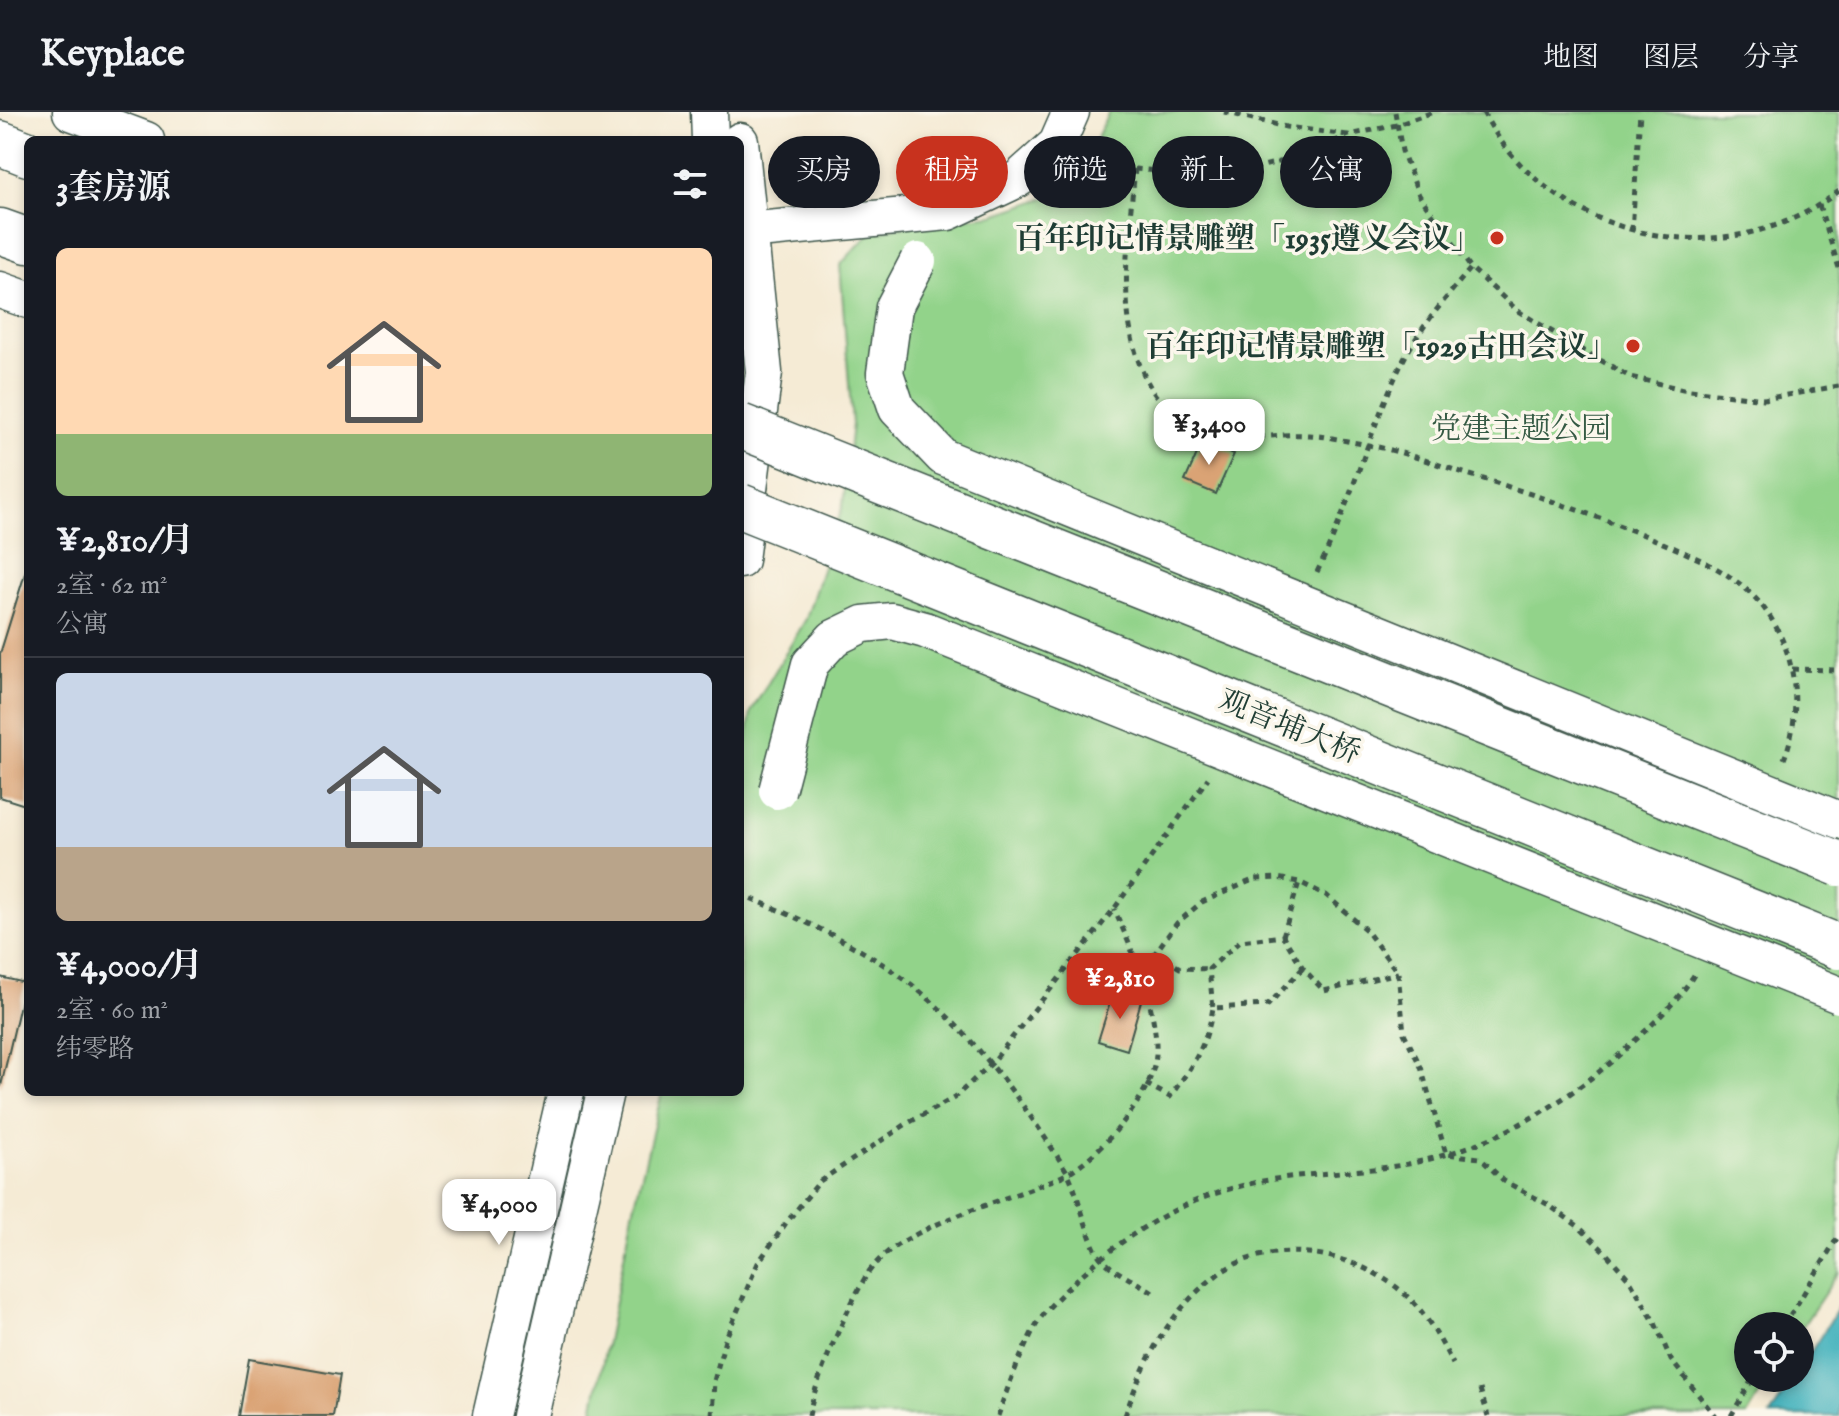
<!DOCTYPE html>
<html lang="zh">
<meta charset="utf-8">
<style>
body{margin:0;font-family:"IM FELL English","Noto Serif SC",serif;background:#20242c;color:#f1f3f6;height:100vh;display:flex;flex-direction:column;font-size:30px;white-space:nowrap}
*{box-sizing:border-box;margin:0}
p{font-size:26px;color:#9ea1a6}
.icon{flex:none;width:44px;height:44px;fill:none;stroke:currentColor;stroke-width:2;stroke-linecap:round;stroke-linejoin:round}
.map{position:relative;flex:1;overflow:hidden}
.side{position:absolute;left:24px;top:24px;width:720px;height:960px;display:flex;flex-direction:column;background:#171b24;border-radius:12px;box-shadow:0 4px 12px #0003}
.side>*{flex:none}
.top-card{position:absolute;left:768px;top:24px;width:760px;height:72px;display:flex;gap:16px}
.tools{position:absolute;left:1734px;top:1200px;display:grid;gap:16px}
.tools a{display:grid;place-items:center;width:80px;height:80px;border-radius:50%;background:#171b24;box-shadow:0 4px 12px #0003;font-size:40px}
.price{position:absolute;translate:-50% -68px;padding:0 18px;border-radius:16px;background:#fff;color:#222;font-size:26px;line-height:52px;filter:drop-shadow(0 2px 4px #0008)}
.price::after{content:'';position:absolute;left:50%;top:48px;width:24px;height:18px;margin-left:-12px;background:inherit;clip-path:polygon(0 0,100% 0,50% 100%)}
.price.current{background:#c8321e;color:#fff}
ul{padding:0;list-style:none}
li{display:grid;align-content:center;gap:16px;height:424px;padding:0 32px}
li+li{border-top:2px solid #363941}
li span{display:grid;place-items:center;height:248px;border-radius:12px;color:#555}
li>.icon{margin-inline-start:auto}
span .icon{width:144px;height:144px;fill:#fffc;stroke-width:1}
li b{font-size:34px}
h2{display:flex;justify-content:space-between;align-items:center;height:96px;padding:0 32px;font-size:34px}
.tag{padding:0 28px;border-radius:36px;background:#171b24;box-shadow:0 4px 12px #0003;font-size:28px;line-height:72px}
.tag.current{background:#c8321e;color:#fff}
header{display:flex;align-items:center;gap:48px;box-sizing:border-box;height:112px;padding:0 40px;background:#171b24;border-bottom:2px solid #363941}
header strong{font-size:38px}
nav{display:flex;gap:44px;margin-inline-start:auto;font-size:28px}
.map>svg:first-child{display:block}
.green{fill:#92d38a;stroke:#58885f;stroke-width:2}
.water{fill:#41b1bc;stroke:#307778;stroke-width:2}
.building{fill:#daa374}
.lines{fill:none;stroke-linecap:round;stroke-linejoin:round}
.minor-casing{stroke:#3f574c;stroke-width:39}
.major-casing{stroke:#3f574c;stroke-width:47}
.path{stroke:#3f574c;stroke-width:5;stroke-dasharray:6 6;stroke-linecap:butt}
.minor{stroke:#fff;stroke-width:36}
.major{stroke:#fff;stroke-width:44}
.minor-bridge-casing{stroke:#3f574c;stroke-width:39;stroke-linecap:butt}
.major-bridge-casing{stroke:#3f574c;stroke-width:47;stroke-linecap:butt}
.minor-bridge{stroke:#fff;stroke-width:36}
.major-bridge{stroke:#fff;stroke-width:44}
.poi-dot{fill:#c8321e;stroke:#fbf7ec;stroke-width:3}
.labels{text-anchor:middle;stroke-width:7;stroke-linejoin:round;paint-order:stroke}
.poi-label{font-size:30px;font-weight:bold;fill:#1f3d34;stroke:#fbf7ec;text-anchor:end}
.park-label{font-size:30px;fill:#365b45;stroke:#fbf7ec}
.street-label{font-size:30px;fill:#1f3d34;stroke:#fbf7ec}
</style>
<header>
<strong>Keyplace</strong>
<nav><a>地图</a><a>图层</a><a>分享</a></nav>
</header>
<div class="map">
<svg width="1839" height="1304" viewBox="0 0 1839 1304">
<rect width="100%" height="100%" fill="#fbf7ec"/>
<filter id="ink" filterUnits="userSpaceOnUse"><feTurbulence type="fractalNoise" baseFrequency=".0125" numOctaves="2"/><feDisplacementMap in="SourceGraphic" scale="16" xChannelSelector="R" yChannelSelector="G"/><feConvolveMatrix kernelMatrix="1 2 1 2 8 2 1 2 1" color-interpolation-filters="sRGB"/></filter>
<filter id="wash" filterUnits="userSpaceOnUse"><feTurbulence type="fractalNoise" baseFrequency=".006" numOctaves="4" result="noise"/><feDisplacementMap in="SourceGraphic" scale="32" xChannelSelector="R" yChannelSelector="G"/><feGaussianBlur stdDeviation="1.8" result="paint"/><feColorMatrix in="noise" values="0 0 0 0 0 0 0 0 0 0 0 0 0 0 0 0 0 1.4 0 .05"/><feComposite in="paint" operator="in"/></filter>
<g filter="url(#wash)">
<rect width="100%" height="100%" fill="#f5ebd5"/>
<!-- green -->
<path class="green" d="M1109,0H1839V1160L1800,1218V1214H1748V1266H1770L1747,1304H592L633,1100L662,980H740V676L751,600L806,507L843,393L852,312L840,153L869,122L924,110L994,103L1057,82L1084,53Z"/>
<!-- water -->
<path class="water" d="M1839,1195V1304H1770L1794,1266H1800V1257Z"/>
<g id="blocks">
<!-- building -->
<g class="building">
<path d="M1203,328L1234,342L1216,382L1185,369Z"/>
<path d="M27,455H28V694L0,685V542Z"/>
<path d="M0,865L25,871L1,974H0Z"/>
<path d="M1113,881L1141,889L1127,938L1098,929Z"/>
<path d="M249,1247L340,1263L333,1304H239Z"/>
</g>
</g>
</g>
<g filter="url(#ink)">
<use href="#blocks" fill-opacity="0" stroke="#3f574c" stroke-width="2"/>
<g class="lines">
<defs>
<g id="minor">
<path d="M71,0L146,28"/>
<path d="M709,0L710,28"/>
<path d="M740,29L764,260L740,448"/>
<path d="M768,117L948,100L1018,67L1057,32L1071,0"/>
<path d="M0,178L28,188"/>
<path d="M491,1304L566,980"/>
<path d="M530,1304L605,980"/>
</g>
<g id="major">
<path d="M0,31L28,42"/>
<path d="M0,119L28,129"/>
</g>
</defs>
<!-- minor casing -->
<use href="#minor" class="minor-casing"/>
<!-- major casing -->
<use href="#major" class="major-casing"/>
<!-- path -->
<g class="path">
<path d="M1224,0L1286,15L1348,23"/>
<path d="M1395,0L1402,39L1419,83L1471,156L1518,199L1574,233L1630,265L1683,277L1764,287L1839,274"/>
<path d="M1483,0C1549,128 1726,167 1839,79"/>
<path d="M1089,42L1135,57L1209,63L1248,58L1301,44L1349,23L1397,13L1433,0"/>
<path d="M1135,57C1128,127 1113,218 1154,281C1159,289 1170,295 1177,301C1226,340 1255,320 1309,323C1327,324 1345,329 1363,332C1398,338 1433,351 1467,362C1527,380 1586,400 1644,423C1683,440 1729,456 1758,489C1795,531 1805,595 1784,647"/>
<path d="M1819,93L1839,156"/>
<path d="M1632,119L1640,0"/>
<path d="M1317,460C1350,394 1368,322 1400,255C1417,219 1445,187 1471,156"/>
<path d="M1792,557L1839,558"/>
<path d="M740,782C807,809 876,840 930,888C984,937 1027,996 1066,1058C1078,1077 1089,1136 1102,1147C1115,1161 1137,1170 1153,1180"/>
<path d="M1283,824L1299,770"/>
<path d="M1155,841L1180,856L1209,857"/>
<path d="M1303,856L1268,893L1213,896L1209,857L1240,829L1283,824L1303,856L1324,879L1398,861"/>
<path d="M1139,863L1177,811L1202,790L1255,767L1277,766L1299,770L1326,783L1366,818L1398,861L1404,921L1421,955L1446,1042L1480,1046L1504,1069L1547,1092L1578,1114L1605,1140L1630,1168L1655,1211L1671,1248L1715,1304"/>
<path d="M1146,972L1170,985C1193,952 1206,936 1213,896"/>
<path d="M1784,1214L1839,1123"/>
<path d="M1480,1277L1488,1304"/>
<path d="M712,1304L714,1269L725,1228L758,1151L786,1111L820,1069L908,1011L954,986L992,951L1114,797L1208,666"/>
<path d="M809,1304C814,1269 848,1195 866,1164C872,1154 886,1140 896,1134C938,1107 989,1093 1035,1075C1046,1070 1058,1067 1068,1061C1102,1041 1154,982 1156,942C1158,897 1132,837 1114,797"/>
<path d="M998,1304C1008,1274 1020,1243 1035,1215C1044,1198 1062,1182 1075,1169C1129,1119 1185,1085 1258,1070C1308,1060 1358,1061 1408,1052C1493,1035 1566,992 1629,934C1654,911 1676,891 1694,863"/>
<path d="M1125,1304C1143,1249 1170,1198 1217,1163C1274,1121 1366,1141 1413,1190C1429,1206 1442,1232 1453,1252"/>
<path d="M1731,1304L1753,1266"/>
</g>
<!-- minor -->
<use href="#minor" class="minor"/>
<!-- major -->
<use href="#major" class="major"/>
<defs>
<g id="minor-bridge">
<path d="M918,149L894,195L885,261L897,297L943,345L1839,708"/>
<path d="M777,679L810,552L834,526L863,512L892,509L925,518L1839,883"/>
</g>
<g id="major-bridge">
<path d="M740,314L1839,752"/>
<path d="M740,394L1839,835"/>
</g>
</defs>
<!-- minor-bridge casing -->
<use href="#minor-bridge" class="minor-bridge-casing"/>
<!-- major-bridge casing -->
<use href="#major-bridge" class="major-bridge-casing"/>
<!-- minor-bridge -->
<use href="#minor-bridge" class="minor-bridge"/>
<!-- major-bridge -->
<use href="#major-bridge" class="major-bridge"/>
</g>
</g>
<!-- markers -->
<g class="poi-dot">
<circle cx="1497" cy="126" r="8"/>
<circle cx="1633" cy="234" r="8"/>
</g>
<g class="labels">
<!-- poi labels -->
<g class="poi-label">
<text x="1481" y="136">百年印记情景雕塑「1935遵义会议」</text>
<text x="1617" y="244">百年印记情景雕塑「1929古田会议」</text>
</g>
<!-- park labels -->
<g class="park-label">
<text x="1521" y="326">党建主题公园</text>
</g>
<!-- street labels -->
<g class="street-label">
<text transform="translate(1290 614) rotate(22)" y="10">观音埔大桥</text>
</g>
</g>
</svg>
<div class="tools">
<a><svg class="icon" aria-label="locate" viewBox="0 0 24 24"><circle cx="12" cy="12" r="6"/><path d="M12 2v4M12 18v4M2 12h4M18 12h4"/></svg></a>
</div>
<b class="price" style="left:1209px;top:355px">¥3,400</b>
<b class="price current" style="left:1120px;top:909px">¥2,810</b>
<b class="price" style="left:499px;top:1135px">¥4,000</b>
<div class="top-card">
<a class="tag">买房</a>
<a class="tag current">租房</a>
<a class="tag">筛选</a>
<a class="tag">新上</a>
<a class="tag">公寓</a>
</div>
<section class="side">
<h2>3套房源<svg class="icon" aria-label="filters" viewBox="0 0 24 24"><path d="M4 7h16M4 17h16"/><circle cx="9" cy="7" r="2"/><circle cx="15" cy="17" r="2"/></svg></h2>
<ul>
<li><span style="background:linear-gradient(#ffd9b3 75%,#8fb573 0)"><svg class="icon" aria-label="home" viewBox="0 0 24 24"><path d="M3 11l9-7 9 7M6 9v11h12V9"/></svg></span><div><b>¥2,810/月</b><p>2室 · 62 m²</p><p>公寓</p></div></li>
<li><span style="background:linear-gradient(#c9d6e8 70%,#b9a48a 0)"><svg class="icon" aria-label="home" viewBox="0 0 24 24"><path d="M3 11l9-7 9 7M6 9v11h12V9"/></svg></span><div><b>¥4,000/月</b><p>2室 · 60 m²</p><p>纬零路</p></div></li>
</ul>
</section>
</div>
